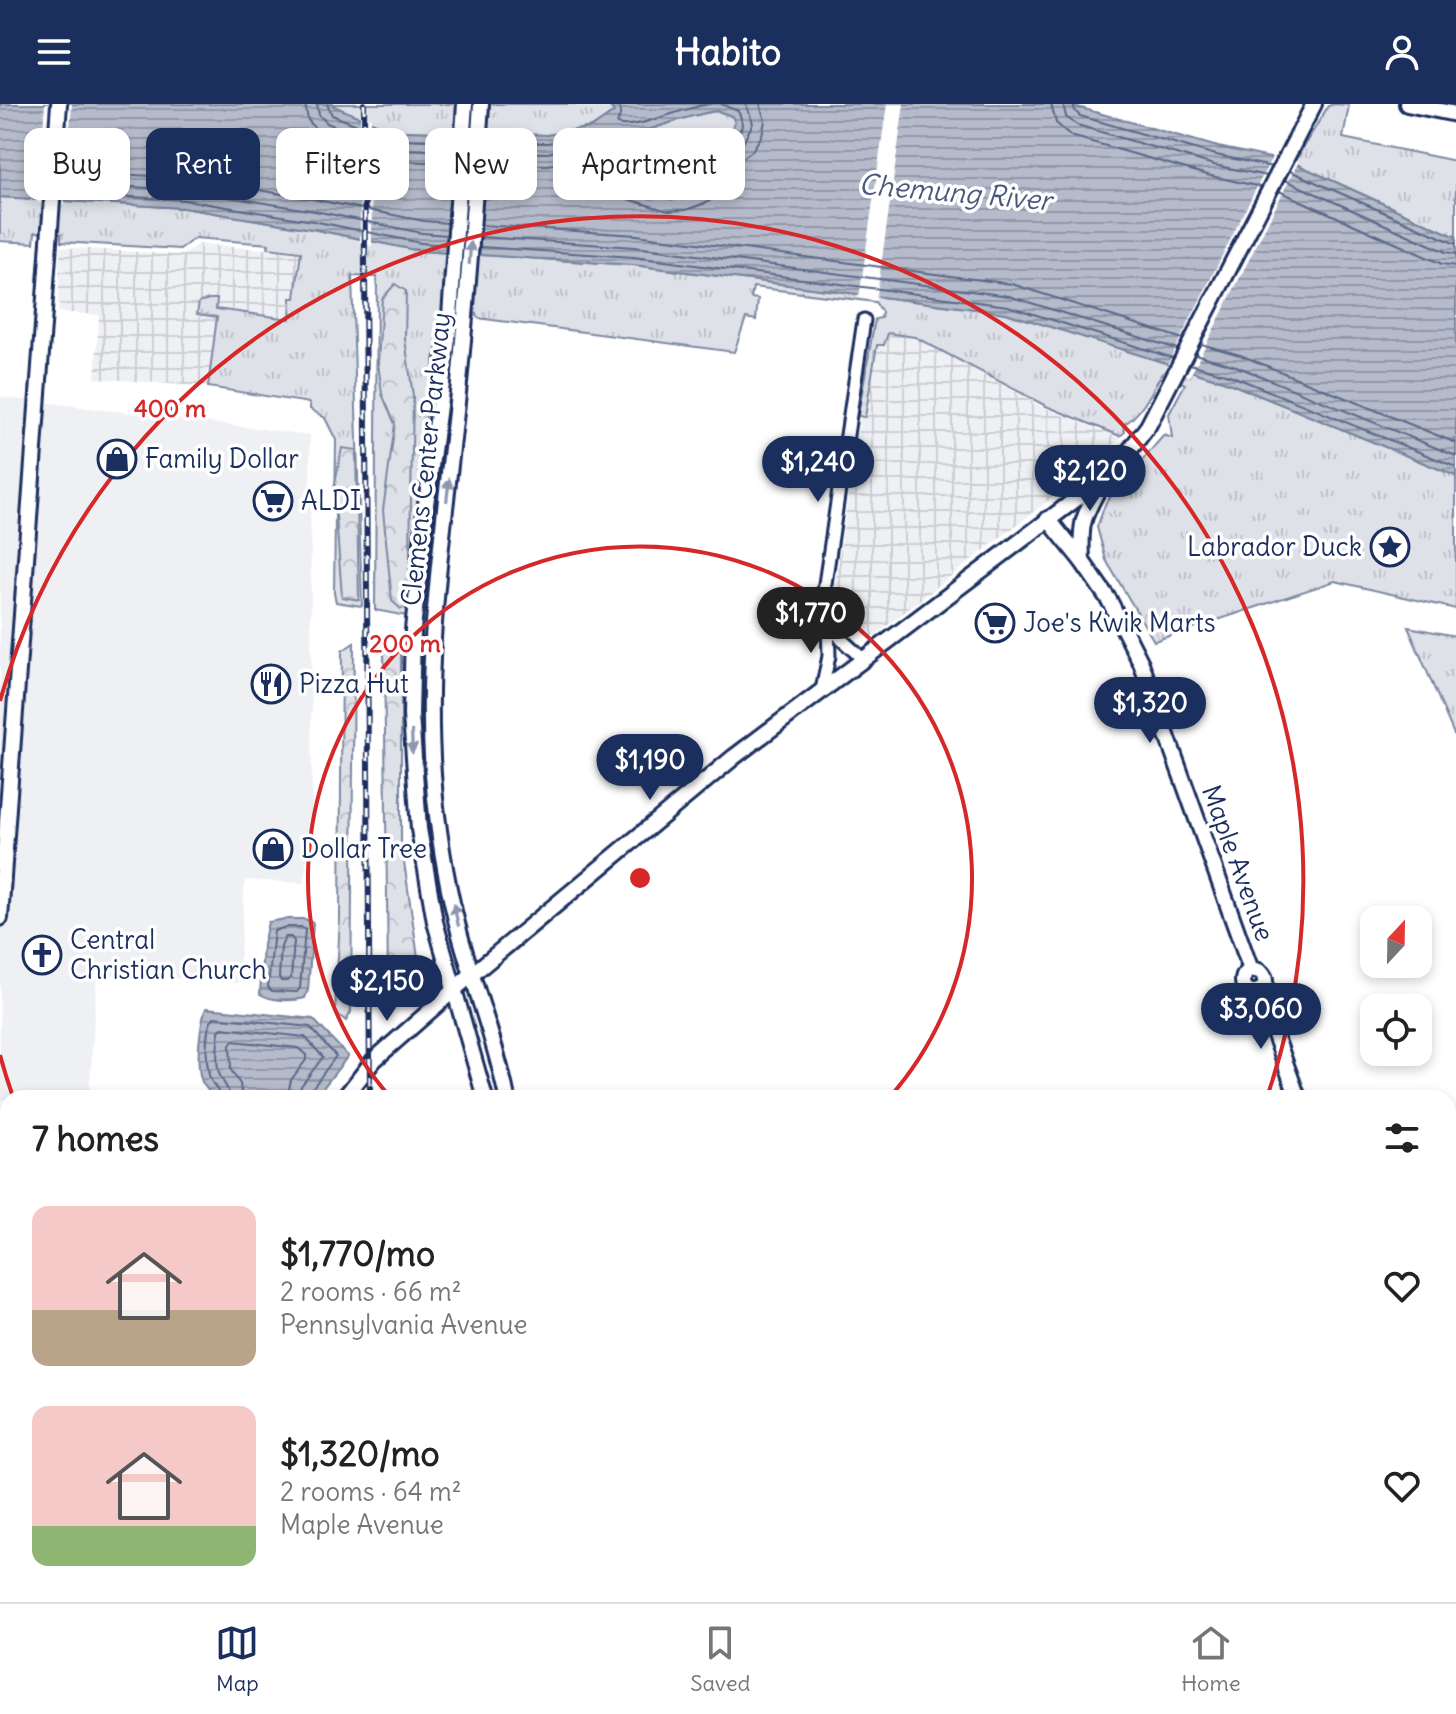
<!DOCTYPE html>
<meta charset="utf-8">
<style>
body{margin:0;font-family:Delius,sans-serif;background:#f6f6f6;color:#222;height:100vh;display:flex;flex-direction:column;font-size:30px;white-space:nowrap}
*{box-sizing:border-box;margin:0}
p{font-size:26px;color:#767676}
.icon{flex:none;width:44px;height:44px;fill:none;stroke:currentColor;stroke-width:2;stroke-linecap:round;stroke-linejoin:round}
.map{position:relative;flex:1;overflow:hidden}
.side{position:absolute;left:0px;top:986px;width:1456px;height:512px;display:flex;flex-direction:column;background:#fff;border-radius:24px 24px 0 0;box-shadow:0 4px 12px #0003}
.side>*{flex:none}
.hud{position:absolute;left:24px;top:24px;width:800px;height:72px;display:flex;gap:16px}
.needle{width:52px;rotate:22deg}
.buttons{position:absolute;left:1360px;top:802px;display:grid;gap:16px}
.buttons a{display:grid;place-items:center;width:72px;height:72px;border-radius:16px;background:#fff;box-shadow:0 4px 12px #0003;font-size:40px}
.price{position:absolute;translate:-50% -68px;padding:0 18px;border-radius:28px;background:#1b2f5e;color:#fff;font-size:26px;line-height:52px;filter:drop-shadow(0 2px 4px #0008)}
.price::after{content:'';position:absolute;left:50%;top:48px;width:24px;height:18px;margin-left:-12px;background:inherit;clip-path:polygon(0 0,100% 0,50% 100%)}
.price.current{background:#222;color:#fff}
ul{padding:0;list-style:none}
li{display:flex;align-items:center;gap:24px;height:200px;padding:0 32px}
li span{display:grid;place-items:center;flex:none;width:224px;height:160px;border-radius:16px;color:#555}
li>.icon{margin-inline-start:auto}
span .icon{width:96px;height:96px;fill:#fffc;stroke-width:1}
li b{font-size:34px}
h2{display:flex;justify-content:space-between;align-items:center;height:96px;padding:0 32px;font-size:34px}
.pill{padding:0 28px;border-radius:16px;background:#fff;box-shadow:0 4px 12px #0003;font-size:28px;line-height:72px}
.pill.current{background:#1b2f5e;color:#fff}
header{display:flex;justify-content:space-between;align-items:center;height:104px;padding:0 32px;background:#1b2f5e;color:#fff;font-size:36px;font-weight:800}
.dock{display:flex;justify-content:space-around;align-items:center;height:112px;border-top:2px solid #e0e0e0;background:#fff;font-size:22px;color:#767676}
.dock a{display:grid;justify-items:center;gap:4px}
.dock .current{color:#1b2f5e}
.map>svg:first-child{display:block}
.built{fill:#eff0f4}
.industrial{fill:url(#industrial-grid)}
.grass{fill:url(#grass-tufts);stroke:#7c88a2;stroke-width:2}
.forest{fill:url(#forest-crowns);stroke:#7c88a2;stroke-width:2}
.water{fill:url(#water-rules);stroke:#77839f;stroke-width:2;fill-rule:evenodd}
.pier{fill:#fff}
.lines{fill:none;stroke-linecap:round;stroke-linejoin:round}
.shore{stroke:#596789;stroke-width:2}
.minor-casing{stroke:#1b2f5e;stroke-width:17}
.major-casing{stroke:#1b2f5e;stroke-width:20}
.minor{stroke:#fff;stroke-width:11}
.major{stroke:#fff;stroke-width:14}
.rail-casing{stroke:#1b2f5e;stroke-width:6}
.rail{stroke:#fff;stroke-width:3;stroke-dasharray:9;stroke-linecap:butt}
.oneway{fill:#8d97ae}
.ring{fill:none;stroke:#d62828;stroke-width:4}
.labels{text-anchor:middle;stroke-width:7;stroke-linejoin:round;paint-order:stroke}
.poi-label{font-size:26px;fill:#1b2f5e;stroke:#fff;text-anchor:start}
.street-label{font-size:26px;fill:#1b2f5e;stroke:#fff}
.water-label{font-size:28px;font-style:italic;fill:#49597e;stroke:#fff}
.centre{fill:#d62828;stroke:#fff;stroke-width:4}
.ring-label{font-size:24px;text-anchor:middle;font-weight:bold;fill:#d62828;stroke:#fff;stroke-width:7;stroke-linejoin:round;paint-order:stroke}
</style>
<header><svg class="icon" aria-label="menu" viewBox="0 0 24 24"><path d="M4 6h16M4 12h16M4 18h16"/></svg>Habito<svg class="icon" aria-label="person" viewBox="0 0 24 24"><circle cx="12" cy="8" r="4"/><path d="M4 21q1-7 8-7t8 7"/></svg></header>
<div class="map">
<svg width="1456" height="1498" viewBox="0 0 1456 1498">
<defs>
<pattern id="industrial-grid" width="8" height="8" patternUnits="userSpaceOnUse" patternTransform="scale(2)"><rect width="8" height="8" fill="#eff0f4"/><path d="M0 4h8M4 0v8" fill="none" stroke="#ccced4"/></pattern>
<pattern id="grass-tufts" width="24" height="20" patternUnits="userSpaceOnUse" patternTransform="scale(2)"><rect width="24" height="20" fill="#dee1e7"/><path d="M3 7l-1-3M5 7V3M7 7l1-3M15 17l-1-3M17 17v-4M19 17l1-3" fill="none" stroke="#bec1c9"/></pattern>
<pattern id="forest-crowns" width="20" height="18" patternUnits="userSpaceOnUse" patternTransform="scale(2)"><rect width="20" height="18" fill="#dee1e7"/><path d="M2 6a3 3 0 1 1 6 0M12 15a3 3 0 1 1 6 0" fill="none" stroke="#bec1c9"/></pattern>
<pattern id="water-rules" width="6" height="5" patternUnits="userSpaceOnUse" patternTransform="scale(2)"><rect width="6" height="5" fill="#b5bbca"/><path d="M0 2.5h6" fill="none" stroke="#9298a7"/></pattern>
</defs>
<rect width="100%" height="100%" fill="#fff"/>
<filter id="ink" filterUnits="userSpaceOnUse"><feTurbulence type="fractalNoise" baseFrequency=".0125" numOctaves="2"/><feDisplacementMap in="SourceGraphic" scale="16" xChannelSelector="R" yChannelSelector="G"/><feConvolveMatrix kernelMatrix="1 2 1 2 8 2 1 2 1" color-interpolation-filters="sRGB"/></filter>
<g filter="url(#ink)">
<!-- built -->
<g class="built">
<path d="M0,293L310,331L312,707L304,779L245,776L238,879L97,869L89,994H8L0,997V768L18,669L0,667Z"/>
<path d="M0,1332L8,1333V1398L0,1409Z"/>
</g>
<!-- industrial -->
<g class="industrial">
<path d="M198,140L302,148L295,195H291L290,215L215,205L217,196L209,195L217,213L208,283L95,274L99,211L58,208L60,143L184,151Z"/>
<path d="M873,219L931,232L933,243L1045,304L1120,334L1081,371L870,535L831,510Z"/>
</g>
<!-- grass -->
<g class="grass">
<path d="M329,0H608L614,8L592,23L547,31L401,27L385,24Z"/>
<path d="M1334,0L1349,1L1343,34L1456,57V133L1294,59L1328,2Z"/>
<path d="M718,7L732,12L735,18L730,27L710,40L695,71L676,78L602,57L594,39C615,27 618,35 637,29C665,22 689,10 718,7Z"/>
<path d="M0,93L183,104L312,125L420,147L633,161L1006,209L1229,279L1456,372V505L1335,477L1154,537L1106,456L1097,423L1106,398L1164,331L1172,334L1169,310L1185,280L1162,269C1152,287 1142,310 1123,321L1125,328L1120,332L1046,302L915,233L888,229L884,241H877L865,313L858,312L875,215L881,214L882,208L875,198L753,183L751,194L758,195L756,216L746,214L734,248L478,214L475,208L442,206L426,309L411,507L406,512L375,506L377,173L352,172L362,502L336,498L334,489L336,336L325,314L310,305V299L208,283L217,213L197,210L199,198L209,195H217L216,205L290,215L291,194H295L301,148L268,144L269,140L195,134L180,145L61,138V130L35,128L34,139L0,137Z"/>
<path d="M1408,523L1456,532V635Z"/>
</g>
<!-- forest -->
<g class="forest">
<path d="M395,180L406,187L405,235L413,292L409,500L401,505L392,497L383,406L395,320L382,290L378,259L382,195Z"/>
<path d="M342,344L356,346L359,496L342,493L334,385Z"/>
<path d="M354,539L351,908L346,917L335,908L340,814L342,547Z"/>
<path d="M384,548H401V737L420,867L402,892L392,894L388,874Z"/>
</g>
<!-- water -->
<g class="water">
<path d="M0,0H329L385,24L401,27L547,31L592,23L614,8L608,0H1067L1218,43L1294,59L1456,133V372L1229,279L1006,209L633,161L420,147L312,125L183,104L0,93ZM718,7L732,12L735,18L730,27L710,40L695,71L676,78L602,57L594,39C613,27 618,34 637,29C665,22 689,10 718,7Z"/>
<path d="M285,815H305L313,819L308,886L305,894C291,898 272,897 260,890L263,841L268,818Z"/>
<path d="M206,904L313,915L348,952L315,994H214C211,989 204,983 202,978C195,960 200,921 206,904Z"/>
</g>
<!-- pier -->
<g class="pier">
<path d="M45,0H72L64,101L37,99Z"/>
<path d="M887,0H904L876,197L859,194Z"/>
<path d="M360,9L371,14L372,142L360,139Z"/>
<path d="M454,25L488,26L479,155L446,153Z"/>
<path d="M1273,51L1299,57L1190,272L1165,265Z"/>
</g>
<g class="lines">
<!-- shore -->
<g class="shore">
<path d="M305,0L308,16L318,28L373,52L399,57L452,59"/>
<path d="M317,0L319,11L327,19L379,41L400,45L453,47"/>
<path d="M327,0L332,11L382,31L399,35L453,37"/>
<path d="M618,0L621,8L617,20C636,27 685,2 711,0"/>
<path d="M1051,0L1056,19L1071,32L1211,72L1261,83"/>
<path d="M1063,0L1066,13L1077,21L1214,61L1267,72"/>
<path d="M1073,0L1075,7L1080,12L1216,51L1272,63"/>
<path d="M487,38L547,39L584,33L598,64L674,86L701,77C707,68 710,56 715,47C725,31 752,34 738,7L721,0"/>
<path d="M487,48L547,49L575,44L587,67L595,73L673,96L708,84L724,52L743,39L753,19L746,0"/>
<path d="M486,59L547,61L568,58L580,77L590,84L668,107L686,106L708,98L718,91L734,60L752,47L762,31L765,17L760,0"/>
<path d="M63,67L187,74L317,96L424,117L448,119"/>
<path d="M1290,67L1456,140"/>
<path d="M1285,76L1446,148L1456,150"/>
<path d="M62,79L185,86L315,107L422,129L447,131"/>
<path d="M1279,87L1442,160L1456,162"/>
<path d="M62,89L184,96L313,117L421,139L446,141"/>
<path d="M482,121L636,131L1012,180L1183,235"/>
<path d="M481,133L635,143L1009,192L1177,245"/>
<path d="M480,143L634,153L1008,202L1173,254"/>
<path d="M1201,240L1240,251L1456,339"/>
<path d="M1195,250L1236,262L1456,352"/>
<path d="M1190,260L1232,272L1456,363"/>
<path d="M286,823H301L305,826L300,884L297,888L272,887L268,883L274,827Z"/>
<path d="M285,833H291L294,837L291,874L287,877H281L279,873L281,843Z"/>
<path d="M220,994C219,985 211,980 209,971C206,956 204,924 214,913L310,923L336,952L311,986L309,994"/>
<path d="M230,994C229,983 222,979 219,969C215,956 218,940 219,927L222,924L305,933L323,953L301,982L299,994"/>
<path d="M242,994L240,980L231,966L230,941L233,937L298,944L306,951V956L291,976L287,994"/>
</g>
<defs>
<g id="minor">
<path d="M864,216L821,507L842,536L864,556"/>
<path d="M822,586L829,552L828,521"/>
</g>
<g id="major">
<path d="M465,0L449,226L425,408L413,526L411,611L419,725L435,818L485,994"/>
<path d="M481,0C474,103 467,206 456,308C442,437 422,564 435,694C440,740 448,787 460,831C475,886 496,938 507,994"/>
<path d="M1407,0L1456,10"/>
<path d="M1048,415L1082,457L1109,496L1141,559L1251,866"/>
<path d="M1082,457C1080,415 1083,414 1102,378"/>
<path d="M0,814L59,0"/>
<circle cx="1254" cy="877" r="11"/>
<path d="M1259,887L1298,994"/>
<path d="M344,994L374,956L464,877L734,653L1092,383L1126,351L1148,322L1314,0"/>
<path d="M1448,1411L1456,1433"/>
<path d="M0,1439L8,1428"/>
<path d="M344,1498L348,1490"/>
<path d="M370,1498L374,1490"/>
</g>
</defs>
<!-- minor casing -->
<use href="#minor" class="minor-casing"/>
<!-- major casing -->
<use href="#major" class="major-casing"/>
<!-- minor -->
<use href="#minor" class="minor"/>
<!-- major -->
<use href="#major" class="major"/>
<defs>
<g id="rail">
<path d="M364,0L370,994"/>
<path d="M377,1490L378,1498"/>
</g>
</defs>
<!-- rail casing -->
<use href="#rail" class="rail-casing"/>
<!-- rail -->
<use href="#rail" class="rail"/>
</g>
<!-- one-way arrows -->
<defs><path id="oneway-solid" d="M-6-.8H1V-3.2L6.5 0L1 3.2V.8H-6Z" transform="scale(2)"/></defs>
<g class="oneway">
<use href="#oneway-solid" transform="translate(470 149) rotate(-86)"/>
<use href="#oneway-solid" transform="translate(448 386) rotate(-83)"/>
<use href="#oneway-solid" transform="translate(412 638) rotate(88)"/>
<use href="#oneway-solid" transform="translate(456 811) rotate(-103)"/>
</g>
</g>
<!-- distance rings -->
<g class="ring">
<path d="M391 994A332 332 0 1 1 889 994"/>
<path d="M12 990A664 664 0 0 1 0 951M0 597A664 664 0 1 1 1268 990"/>
</g>
<!-- icons -->
<defs>
<symbol id="shop-ring" viewBox="-11 -11 22 22"><circle r="9.5" fill="#fff" stroke="#1b2f5e" stroke-width="1.5"/><path d="M-5-2.5h2.3a2.7 3.5 0 0 1 5.4 0H5L5.5 6h-11ZM-1.5-2.5h3a1.5 2.3 0 0 0-3 0Z" fill="#1b2f5e"/></symbol>
<symbol id="supermarket-ring" viewBox="-11 -11 22 22"><circle r="9.5" fill="#fff" stroke="#1b2f5e" stroke-width="1.5"/><path d="M-6-5.5h2.5l.6 2H6L4.5 2H-2.5L-4.4-4H-6ZM-1.5 3.2a1.3 1.3 0 1 0 .1 0ZM3 3.2a1.3 1.3 0 1 0 .1 0Z" fill="#1b2f5e"/></symbol>
<symbol id="sight-ring" viewBox="-11 -11 22 22"><circle r="9.5" fill="#fff" stroke="#1b2f5e" stroke-width="1.5"/><path d="M0-6L1.8-2.2L6-1.7L2.9 1.2L3.7 5.4L0 3.3L-3.7 5.4L-2.9 1.2L-6-1.7L-1.8-2.2Z" fill="#1b2f5e"/></symbol>
<symbol id="restaurant-ring" viewBox="-11 -11 22 22"><circle r="9.5" fill="#fff" stroke="#1b2f5e" stroke-width="1.5"/><path d="M-5-6h1v4h1v-4h1v4h1v-4h1v5L-1.5 .5V6h-2V.5L-5-1ZM5-6V6H3V1.5H1.5Q1.5-4 5-6Z" fill="#1b2f5e"/></symbol>
<symbol id="church-ring" viewBox="-11 -11 22 22"><circle r="9.5" fill="#fff" stroke="#1b2f5e" stroke-width="1.5"/><path d="M-1.2-6h2.4v3.5h3.3v2.4h-3.3V6h-2.4V-.1h-3.3v-2.4h3.3Z" fill="#1b2f5e"/></symbol>
</defs>
<g fill-rule="evenodd">
<use href="#shop-ring" x="95" y="333" width="44" height="44"/>
<use href="#supermarket-ring" x="251" y="375" width="44" height="44"/>
<use href="#sight-ring" x="1368" y="421" width="44" height="44"/>
<use href="#supermarket-ring" x="973" y="497" width="44" height="44"/>
<use href="#restaurant-ring" x="249" y="558" width="44" height="44"/>
<use href="#shop-ring" x="251" y="723" width="44" height="44"/>
<use href="#church-ring" x="20" y="829" width="44" height="44"/>
</g>
<g class="labels">
<!-- poi labels -->
<g class="poi-label">
<text x="145" y="364">Family Dollar</text>
<text x="301" y="406">ALDI</text>
<text x="1362" y="452" text-anchor="end">Labrador Duck</text>
<text x="1023" y="528">Joe's Kwik Marts</text>
<text x="299" y="589">Pizza Hut</text>
<text x="301" y="754">Dollar Tree</text>
<text x="70" y="845">Central<tspan x="70" dy="30">Christian Church</tspan></text>
</g>
<!-- street labels -->
<g class="street-label">
<text transform="translate(426 355) rotate(-84)" y="9">Clemens Center Parkway</text>
<text transform="translate(1238 759) rotate(70)" y="9">Maple Avenue</text>
</g>
<!-- water labels -->
<g class="water-label">
<text transform="translate(955 88) rotate(5)" y="10">Chemung River</text>
</g>
</g>
<circle cx="640" cy="774" r="12" class="centre"/>
<g class="ring-label">
<text x="170" y="313">400 m</text>
<text x="405" y="548">200 m</text>
</g>
</svg>
<div class="buttons">
<a><svg class="needle" viewBox="-14 -14 28 28"><path d="M0-13l5 13h-10z" fill="#e53935"/><path d="M0 13l5-13h-10z" fill="#767676"/></svg></a>
<a><svg class="icon" aria-label="locate" viewBox="0 0 24 24"><circle cx="12" cy="12" r="6"/><path d="M12 2v4M12 18v4M2 12h4M18 12h4"/></svg></a>
</div>
<b class="price" style="left:818px;top:400px">$1,240</b>
<b class="price" style="left:1090px;top:409px">$2,120</b>
<b class="price current" style="left:811px;top:551px">$1,770</b>
<b class="price" style="left:1150px;top:641px">$1,320</b>
<b class="price" style="left:650px;top:698px">$1,190</b>
<b class="price" style="left:387px;top:919px">$2,150</b>
<b class="price" style="left:1261px;top:947px">$3,060</b>
<div class="hud">
<a class="pill">Buy</a>
<a class="pill current">Rent</a>
<a class="pill">Filters</a>
<a class="pill">New</a>
<a class="pill">Apartment</a>
</div>
<section class="side">
<h2>7 homes<svg class="icon" aria-label="filters" viewBox="0 0 24 24"><path d="M4 7h16M4 17h16"/><circle cx="9" cy="7" r="2"/><circle cx="15" cy="17" r="2"/></svg></h2>
<ul>
<li><span style="background:linear-gradient(#f6c9c9 65%,#b9a48a 0)"><svg class="icon" aria-label="home" viewBox="0 0 24 24"><path d="M3 11l9-7 9 7M6 9v11h12V9"/></svg></span><div><b>$1,770/mo</b><p>2 rooms · 66 m²</p><p>Pennsylvania Avenue</p></div><svg class="icon" aria-label="heart" viewBox="0 0 24 24"><path d="M12 20l-8-8c-3-5 5-10 8-4 3-6 11-1 8 4z"/></svg></li>
<li><span style="background:linear-gradient(#f6c9c9 75%,#8fb573 0)"><svg class="icon" aria-label="home" viewBox="0 0 24 24"><path d="M3 11l9-7 9 7M6 9v11h12V9"/></svg></span><div><b>$1,320/mo</b><p>2 rooms · 64 m²</p><p>Maple Avenue</p></div><svg class="icon" aria-label="heart" viewBox="0 0 24 24"><path d="M12 20l-8-8c-3-5 5-10 8-4 3-6 11-1 8 4z"/></svg></li>
</ul>
</section>
</div>
<nav class="dock">
<a class="current"><svg class="icon" aria-label="map" viewBox="0 0 24 24"><path d="M3 6l6-2 6 2 6-2v14l-6 2-6-2-6 2zM9 4v14M15 6v14"/></svg>Map</a>
<a><svg class="icon" aria-label="saved" viewBox="0 0 24 24"><path d="M7 4h10v16l-5-4-5 4z"/></svg>Saved</a>
<a><svg class="icon" aria-label="home" viewBox="0 0 24 24"><path d="M3 11l9-7 9 7M6 9v11h12V9"/></svg>Home</a>
</nav>
